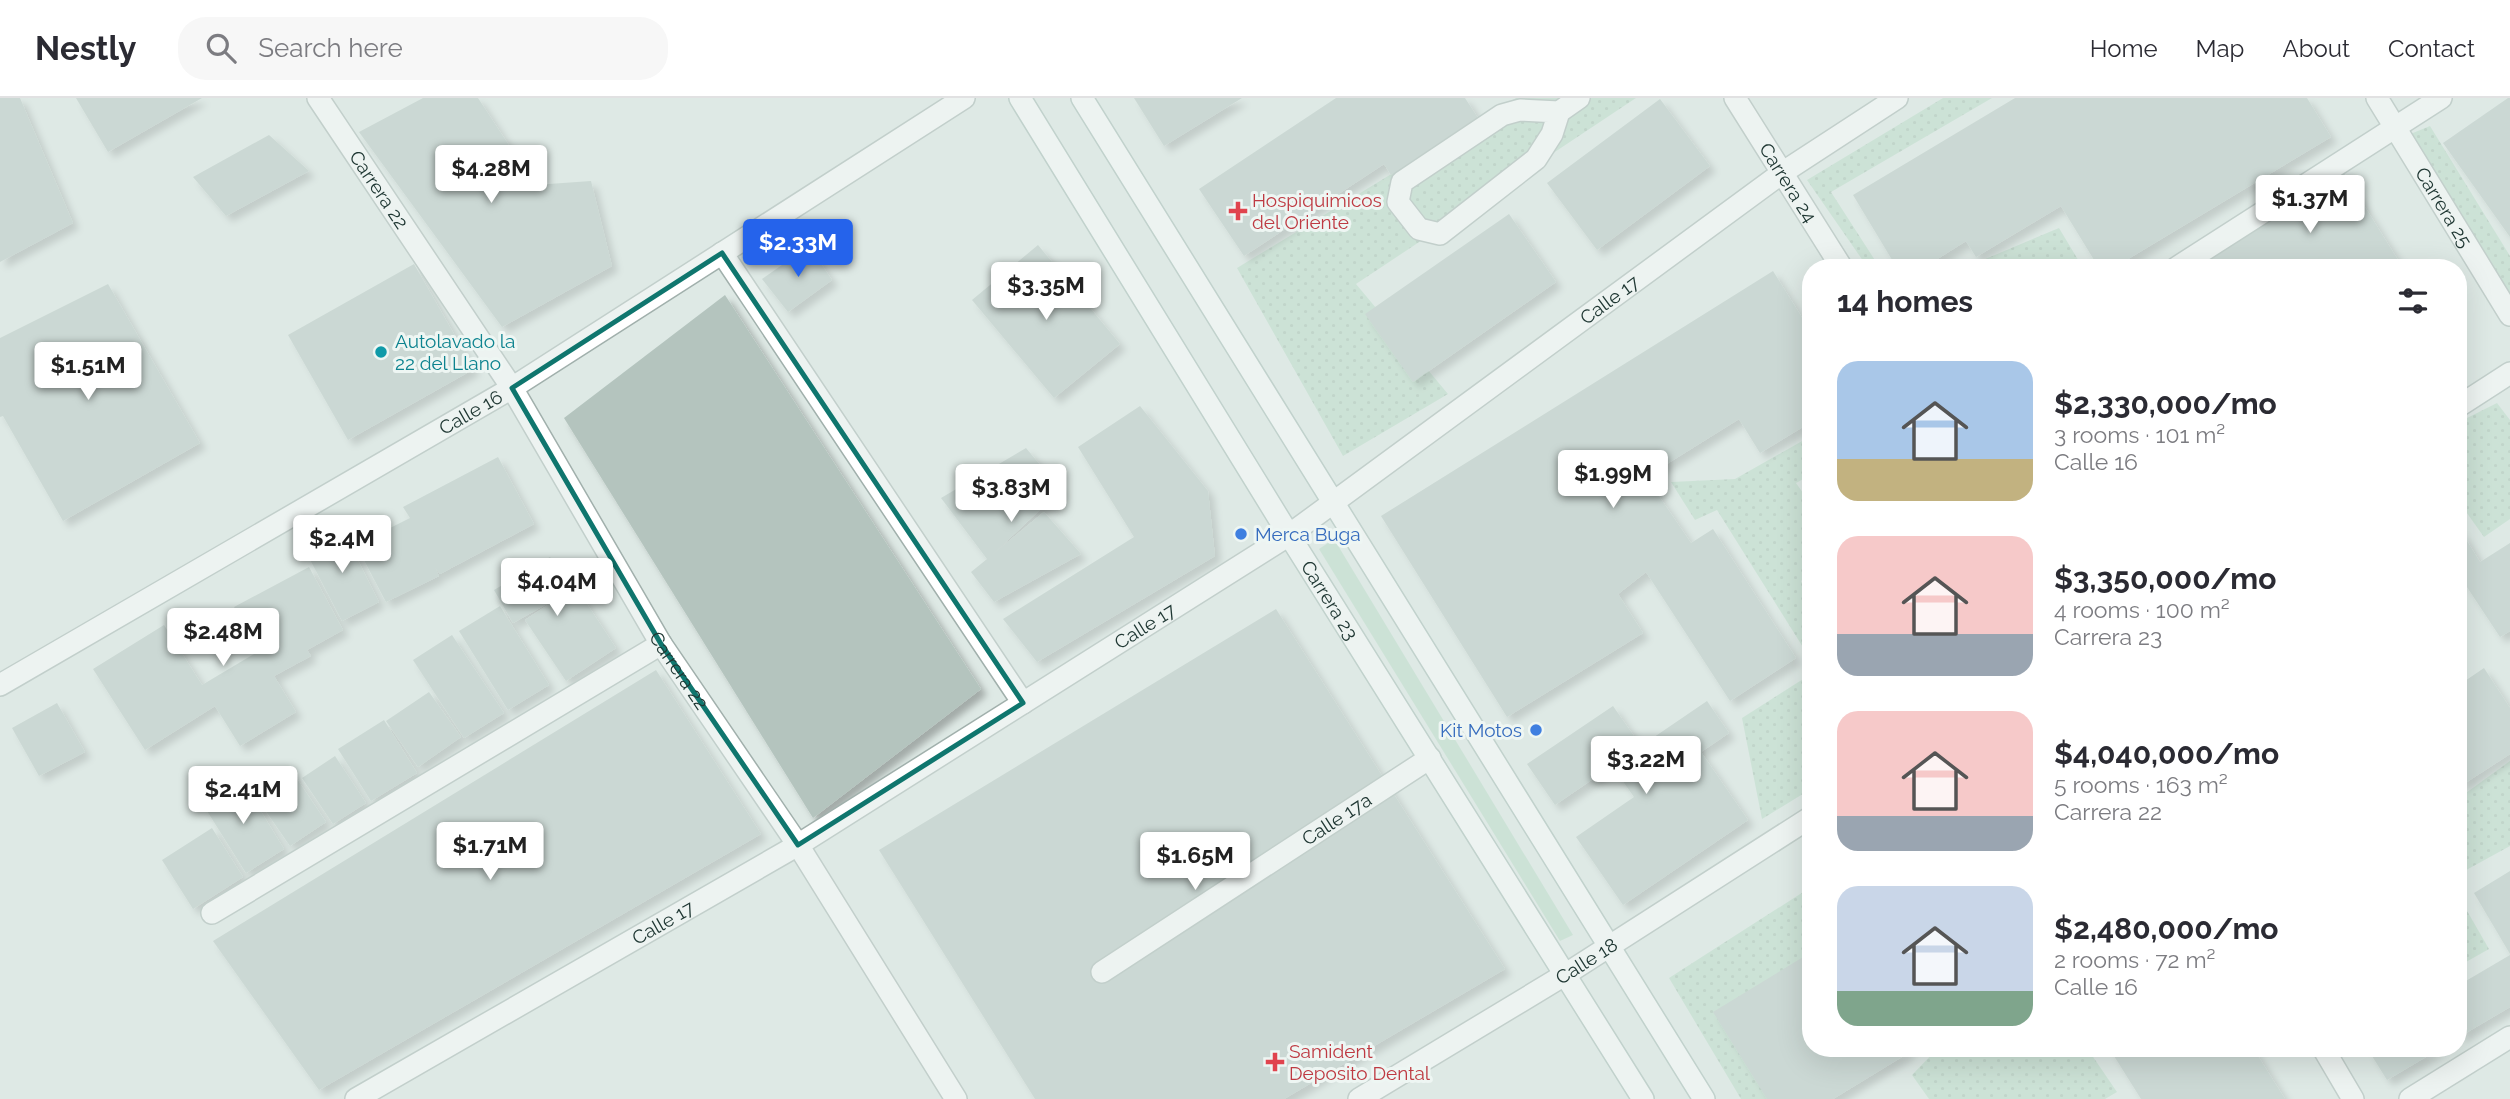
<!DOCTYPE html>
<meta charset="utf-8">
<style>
body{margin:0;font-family:Raleway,sans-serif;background:#f7f7f7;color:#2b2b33;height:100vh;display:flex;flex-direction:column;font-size:26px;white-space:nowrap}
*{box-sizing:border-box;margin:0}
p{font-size:23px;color:#7c7c81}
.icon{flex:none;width:38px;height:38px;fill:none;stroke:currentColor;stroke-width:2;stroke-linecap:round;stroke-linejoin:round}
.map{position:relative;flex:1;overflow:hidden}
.side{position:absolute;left:1802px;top:161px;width:665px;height:798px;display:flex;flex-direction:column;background:#fff;border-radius:28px;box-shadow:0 7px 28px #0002}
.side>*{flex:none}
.price{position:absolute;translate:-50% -60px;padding:0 16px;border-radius:7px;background:#fff;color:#222;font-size:23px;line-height:46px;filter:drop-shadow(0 2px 4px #0008)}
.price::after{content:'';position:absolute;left:50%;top:42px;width:21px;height:16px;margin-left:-10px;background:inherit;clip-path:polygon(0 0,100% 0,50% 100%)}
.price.on{background:#2563eb;color:#fff}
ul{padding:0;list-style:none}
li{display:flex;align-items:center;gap:21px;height:175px;padding:0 35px}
li span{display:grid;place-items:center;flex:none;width:196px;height:140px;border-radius:21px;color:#555}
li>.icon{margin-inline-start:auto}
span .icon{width:84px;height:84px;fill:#fffc;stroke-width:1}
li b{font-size:30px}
h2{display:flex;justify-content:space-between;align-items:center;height:84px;padding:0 35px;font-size:30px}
header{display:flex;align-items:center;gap:42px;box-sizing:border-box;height:98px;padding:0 35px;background:#fff;border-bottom:2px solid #e1e1e2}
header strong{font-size:33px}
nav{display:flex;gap:38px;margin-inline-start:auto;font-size:24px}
.search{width:490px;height:63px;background:#f7f7f7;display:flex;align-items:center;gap:18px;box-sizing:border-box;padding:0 24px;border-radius:28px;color:#7c7c81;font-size:26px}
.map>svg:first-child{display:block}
.grass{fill:url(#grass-dots)}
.green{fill:#b7dac4}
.building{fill:#b4c4be;filter:url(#shadow)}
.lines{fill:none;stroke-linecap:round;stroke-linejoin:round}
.street-casing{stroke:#a1b0ac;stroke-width:24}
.secondary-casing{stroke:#9eb5ae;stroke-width:24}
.street{stroke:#fff;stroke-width:21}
.secondary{stroke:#fff;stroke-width:21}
.marked{fill:none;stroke:#0f766e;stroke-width:5;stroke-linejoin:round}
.health-dot{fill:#e0444e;stroke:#eef6f3;stroke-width:2.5}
.culture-dot{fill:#0f9aa8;stroke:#eef6f3;stroke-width:2.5}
.shop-dot{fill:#3f7fe0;stroke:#eef6f3;stroke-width:2.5}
.labels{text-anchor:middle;stroke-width:6;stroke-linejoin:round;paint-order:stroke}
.street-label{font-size:19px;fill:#203834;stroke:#eef6f3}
.health-label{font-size:19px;fill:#be3a42;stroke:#eef6f3;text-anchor:start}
.culture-label{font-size:19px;fill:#0d838f;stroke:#eef6f3;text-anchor:start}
.shop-label{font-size:19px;fill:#366cbe;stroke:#eef6f3;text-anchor:start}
</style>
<header>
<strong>Nestly</strong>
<div class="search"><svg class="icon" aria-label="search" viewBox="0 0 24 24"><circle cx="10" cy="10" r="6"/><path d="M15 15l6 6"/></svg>Search here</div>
<nav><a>Home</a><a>Map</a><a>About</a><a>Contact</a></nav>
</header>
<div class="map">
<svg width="2510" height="1001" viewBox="0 0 2510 1001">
<defs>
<pattern id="grass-dots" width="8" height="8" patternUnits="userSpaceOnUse" patternTransform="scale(1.75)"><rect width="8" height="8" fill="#b7dac4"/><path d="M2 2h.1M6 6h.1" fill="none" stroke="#9dbca9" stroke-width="1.8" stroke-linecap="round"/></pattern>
<filter id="shadow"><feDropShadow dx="6" dy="6" stdDeviation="3.5" flood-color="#0004"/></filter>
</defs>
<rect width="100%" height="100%" fill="#dee9e5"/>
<!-- grass -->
<g class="grass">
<path d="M1516,0H1636L1356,186L1448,296L1343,358L1237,170Z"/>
<path d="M1943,0H1992L1831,94L1880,170H1868L1807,82Z"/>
<path d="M2430,28L2510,158V199L2408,37Z"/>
<path d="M2059,130L2083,170H1964Z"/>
<path d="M2497,305L2510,322V421L2484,439L2459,404V324Z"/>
<path d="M1811,338V377L1796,385L1811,406V475L1801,483L1811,501V562L1717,412L1695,422L1671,384L1735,381Z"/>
<path d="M1811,576V691L1762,721L1742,620Z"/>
<path d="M2510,663V748L2459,776V700Z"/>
<path d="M1811,789V899L1771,920L1824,1001H1741L1669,880Z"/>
<path d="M2459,799L2489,851L2459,868Z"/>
<path d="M1938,950H2087L2117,994L2105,1001H1929L1912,977Z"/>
</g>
<!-- green -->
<path class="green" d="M1334,441L1573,837L1560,843L1319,451Z"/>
<!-- building -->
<g class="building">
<path d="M0,0H20L73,125L0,164Z"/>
<path d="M76,0H202L108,54Z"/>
<path d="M423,0H478L535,87L591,83L612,168L502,229L359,34Z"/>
<path d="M1134,0H1242L1164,48Z"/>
<path d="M1336,0H1465L1478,20L1391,77L1384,66L1244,158L1199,91Z"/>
<path d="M2015,0H2307L2331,39L2113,170H2099L2061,108L1976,159L1966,143L1923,170H1897L1853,97Z"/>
<path d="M2508,0H2510V139L2443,45Z"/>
<path d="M1660,1L1710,68L1597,152L1547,85Z"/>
<path d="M269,37L309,73L226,118L193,79Z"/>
<path d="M2342,72L2403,170H2184Z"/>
<path d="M1509,116L1556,184L1413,284L1365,216Z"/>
<path d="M1038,147L1120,246L1054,300L972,202Z"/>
<path d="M809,148L832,182L788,214L762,181Z"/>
<path d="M414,166L474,271L348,342L288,237Z"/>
<path d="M1773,173L1811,234V324L1760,355L1739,321L1646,379L1691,445L1713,431L1796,560L1730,603L1646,474L1618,496L1643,535L1507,619L1381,418Z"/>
<path d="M108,186L200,345L63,423L3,318L0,319V240Z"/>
<path d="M725,197L981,591L813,720L564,320Z"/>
<path d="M1140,308L1208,393L1215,458L1037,564L1003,521L1134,439L1078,349Z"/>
<path d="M1026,350L1061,392L993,456L1044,414L1081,456L994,504L971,474L987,461L941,400Z"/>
<path d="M498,359L534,426L440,476L435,469L439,478L386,504L356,447L410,420L403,409Z"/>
<path d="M2459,430L2480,464L2510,445V533L2500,539L2459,477Z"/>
<path d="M342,431L379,504L342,523L304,450Z"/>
<path d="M550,459L570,493L576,489L616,550L566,583L525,522L563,497L513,525L494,492Z"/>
<path d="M309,469L343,532L307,552L311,558L274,578L296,614L240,648L215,608L145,652L93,571L164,527L202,587L259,553L234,509Z"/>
<path d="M500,508L549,587L508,612L459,533Z"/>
<path d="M1276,511L1505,871L1284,1001H1035L879,752Z"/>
<path d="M452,537L504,615L464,640L413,562Z"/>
<path d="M2484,570L2510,610V656L2459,689V587Z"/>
<path d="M656,572L761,736L319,992L213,843Z"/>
<path d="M429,594L461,639L418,669L386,623Z"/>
<path d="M1707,603L1729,635L1701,654L1748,722L1623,807L1576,739L1634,699L1612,668L1555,707L1527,666L1613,608L1641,648Z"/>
<path d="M57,605L85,654L39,678L12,630Z"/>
<path d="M384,622L417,675L371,703L338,651Z"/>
<path d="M335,658L366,705L333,726L302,680Z"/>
<path d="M293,675L326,724L290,748L256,699Z"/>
<path d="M241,681L284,751L246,775L202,705Z"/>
<path d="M212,730L243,779L193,811L162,762Z"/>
<path d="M2510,773V856L2474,795Z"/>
<path d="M1808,856L1811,861V950H1907L1910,954L1833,1001H1767L1713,914Z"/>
<path d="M2510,857V909L2459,939V887Z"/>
<path d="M2109,950H2253L2285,1001H2141Z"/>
<path d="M2367,950H2441L2387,982Z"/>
</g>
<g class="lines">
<defs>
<g id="street">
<path id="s1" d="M318,0L512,290L661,546L798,747L956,1001"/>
<path id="s2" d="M1735,0L1842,170"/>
<path id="s3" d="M2377,0L2510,217"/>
<path d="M1559,14L1552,36L1536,61L1440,136L1419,131L1398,104L1402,84L1502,17L1520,12L1559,14L1579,0"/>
<path d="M722,155L1023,605"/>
<path d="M2176,170L2441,0"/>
<path d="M2459,308L2510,275"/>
<path id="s4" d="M0,587L512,290L964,0"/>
<path d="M212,815L661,546"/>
<path id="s5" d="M1102,874L1430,660"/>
<path d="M2323,950L2353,1001"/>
<path id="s6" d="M356,1001L798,747L1289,437L1782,75L1897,0"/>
<path id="s7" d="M1359,1001L1566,876L1811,719"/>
<path d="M2410,1001L2510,939"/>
</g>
<g id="secondary">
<path id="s8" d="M1020,0L1289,437L1643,1001"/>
<path d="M1082,0L1704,1001"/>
</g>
</defs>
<!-- street casing -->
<use href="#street" class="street-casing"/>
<!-- secondary casing -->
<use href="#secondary" class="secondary-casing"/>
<!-- street -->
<use href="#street" class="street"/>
<!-- secondary -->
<use href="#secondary" class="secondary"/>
</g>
<!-- marked area -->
<path d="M0 0H2510V1001H0ZM722,155L1023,605L798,747L661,546L512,290Z" fill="#dee9e5" fill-opacity=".55" fill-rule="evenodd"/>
<path class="marked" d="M722,155L1023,605L798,747L661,546L512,290Z"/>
<!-- markers -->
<g class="health-dot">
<path d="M1234.5 102.5h7v7h7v7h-7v7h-7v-7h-7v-7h7z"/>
<path d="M1271.5 953.5h7v7h7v7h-7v7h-7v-7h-7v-7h7z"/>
</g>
<circle class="culture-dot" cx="381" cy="254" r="7"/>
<g class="shop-dot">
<circle cx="1241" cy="436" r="7"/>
<circle cx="1536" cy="632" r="7"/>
</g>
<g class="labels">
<!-- street labels -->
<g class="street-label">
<text dy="7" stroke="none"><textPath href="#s2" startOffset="100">Carrera 24</textPath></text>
<text dy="7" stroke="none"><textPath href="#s1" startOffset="110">Carrera 22</textPath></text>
<text dy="7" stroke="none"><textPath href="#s3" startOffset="128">Carrera 25</textPath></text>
<text dy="7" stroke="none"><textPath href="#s6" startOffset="1488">Calle 17</textPath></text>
<text dy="7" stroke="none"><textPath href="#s4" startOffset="544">Calle 16</textPath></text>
<text dy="7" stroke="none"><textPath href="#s8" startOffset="590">Carrera 23</textPath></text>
<text dy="7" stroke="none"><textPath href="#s6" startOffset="920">Calle 17</textPath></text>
<text dy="7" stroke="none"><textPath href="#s1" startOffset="677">Carrera 22</textPath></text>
<text dy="7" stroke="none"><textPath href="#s5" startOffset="280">Calle 17a</textPath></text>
<text dy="7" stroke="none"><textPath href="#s6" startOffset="354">Calle 17</textPath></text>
<text dy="7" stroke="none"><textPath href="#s7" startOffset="266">Calle 18</textPath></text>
</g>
<!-- health labels -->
<g class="health-label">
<text x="1252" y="109">Hospiquimicos<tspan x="1252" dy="22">del Oriente</tspan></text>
<text x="1289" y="960">Samident<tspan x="1289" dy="22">Deposito Dental</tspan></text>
</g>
<!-- culture labels -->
<g class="culture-label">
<text x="395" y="250">Autolavado la<tspan x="395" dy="22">22 del Llano</tspan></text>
</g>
<!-- shop labels -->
<g class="shop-label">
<text x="1255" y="443">Merca Buga</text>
<text x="1522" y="639" text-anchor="end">Kit Motos</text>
</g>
</g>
</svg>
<b class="price" style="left:491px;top:107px">$4.28M</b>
<b class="price" style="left:2310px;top:137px">$1.37M</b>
<b class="price on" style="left:798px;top:181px">$2.33M</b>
<b class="price" style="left:1046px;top:224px">$3.35M</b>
<b class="price" style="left:88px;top:304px">$1.51M</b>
<b class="price" style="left:1613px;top:412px">$1.99M</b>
<b class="price" style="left:1011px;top:426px">$3.83M</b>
<b class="price" style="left:342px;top:477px">$2.4M</b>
<b class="price" style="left:557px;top:520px">$4.04M</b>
<b class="price" style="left:223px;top:570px">$2.48M</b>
<b class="price" style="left:1646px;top:698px">$3.22M</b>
<b class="price" style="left:243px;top:728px">$2.41M</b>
<b class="price" style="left:490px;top:784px">$1.71M</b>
<b class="price" style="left:1195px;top:794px">$1.65M</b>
<section class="side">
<h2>14 homes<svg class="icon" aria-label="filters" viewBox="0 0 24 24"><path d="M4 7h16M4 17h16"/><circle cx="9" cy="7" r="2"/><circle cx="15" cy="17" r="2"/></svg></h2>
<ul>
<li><span style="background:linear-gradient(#a9c7e8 70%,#c2b280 0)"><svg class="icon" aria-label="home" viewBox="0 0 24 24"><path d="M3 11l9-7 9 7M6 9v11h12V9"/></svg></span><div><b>$2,330,000/mo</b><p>3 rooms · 101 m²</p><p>Calle 16</p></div></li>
<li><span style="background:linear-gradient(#f6c9c9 70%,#9aa5b1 0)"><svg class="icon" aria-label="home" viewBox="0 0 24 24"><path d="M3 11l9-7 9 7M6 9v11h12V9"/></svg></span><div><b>$3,350,000/mo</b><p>4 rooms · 100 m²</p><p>Carrera 23</p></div></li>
<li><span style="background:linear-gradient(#f6c9c9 75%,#9aa5b1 0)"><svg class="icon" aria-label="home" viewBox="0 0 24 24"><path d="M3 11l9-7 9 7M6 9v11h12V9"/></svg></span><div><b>$4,040,000/mo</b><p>5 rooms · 163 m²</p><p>Carrera 22</p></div></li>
<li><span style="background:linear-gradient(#c9d6e8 75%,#7fa58c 0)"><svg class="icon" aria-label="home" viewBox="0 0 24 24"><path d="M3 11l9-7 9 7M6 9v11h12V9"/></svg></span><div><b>$2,480,000/mo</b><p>2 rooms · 72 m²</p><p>Calle 16</p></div></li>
</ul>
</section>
</div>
